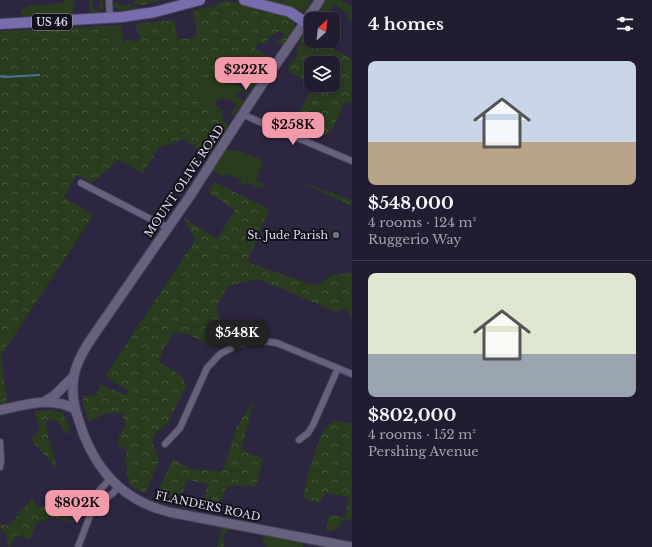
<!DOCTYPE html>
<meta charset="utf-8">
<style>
body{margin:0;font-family:"Libre Baskerville",serif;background:#2a2538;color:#f1f3f6;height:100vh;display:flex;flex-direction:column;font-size:15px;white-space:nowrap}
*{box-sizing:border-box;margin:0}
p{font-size:13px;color:#a2a1ab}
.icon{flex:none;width:22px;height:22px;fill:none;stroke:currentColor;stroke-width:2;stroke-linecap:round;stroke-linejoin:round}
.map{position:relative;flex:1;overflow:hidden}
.sheet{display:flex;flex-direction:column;background:#221c30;width:300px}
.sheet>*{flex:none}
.needle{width:26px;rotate:27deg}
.buttons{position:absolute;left:304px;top:12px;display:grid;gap:8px}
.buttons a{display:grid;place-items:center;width:36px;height:36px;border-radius:8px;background:#221c30;box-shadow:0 2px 6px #0003,0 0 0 1px #3f3a4c;font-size:20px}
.price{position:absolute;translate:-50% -34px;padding:0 9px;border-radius:8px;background:#f39aaa;color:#111;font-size:13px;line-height:26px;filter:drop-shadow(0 1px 2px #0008)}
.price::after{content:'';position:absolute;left:50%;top:24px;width:12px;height:9px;margin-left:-6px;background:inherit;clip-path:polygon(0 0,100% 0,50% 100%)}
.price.active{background:#222;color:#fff}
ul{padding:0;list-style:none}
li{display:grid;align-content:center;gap:8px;height:212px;padding:0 16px}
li+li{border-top:1px solid #3f3a4c}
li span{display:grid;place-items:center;height:124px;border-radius:8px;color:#555}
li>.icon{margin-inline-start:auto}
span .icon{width:72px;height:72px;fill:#fffc;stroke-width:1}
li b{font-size:17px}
h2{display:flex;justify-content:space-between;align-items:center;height:48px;padding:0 16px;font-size:17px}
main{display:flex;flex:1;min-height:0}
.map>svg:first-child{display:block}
.green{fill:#293c1e}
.forest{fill:url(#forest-crowns)}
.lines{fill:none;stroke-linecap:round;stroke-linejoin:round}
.stream{stroke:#4c7295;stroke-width:2}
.street-casing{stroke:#494359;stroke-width:8}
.secondary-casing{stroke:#494359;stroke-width:11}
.primary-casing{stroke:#494359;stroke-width:12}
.street{stroke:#67607e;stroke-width:6}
.secondary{stroke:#67607e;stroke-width:9}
.primary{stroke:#786dac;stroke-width:10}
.worship-dot{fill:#6b7280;stroke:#14111d;stroke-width:1.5}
.labels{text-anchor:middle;stroke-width:4;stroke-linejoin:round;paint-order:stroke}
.shield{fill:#14111d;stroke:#9f9cac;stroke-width:1}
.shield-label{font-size:10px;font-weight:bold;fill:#dbd8e9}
.street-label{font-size:11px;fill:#dbd8e9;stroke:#14111d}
.poi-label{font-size:11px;fill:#dbd8e9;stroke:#14111d;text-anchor:end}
</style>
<main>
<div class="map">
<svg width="352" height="547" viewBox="0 0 352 547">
<defs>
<pattern id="forest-crowns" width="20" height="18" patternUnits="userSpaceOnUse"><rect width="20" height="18" fill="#293c1e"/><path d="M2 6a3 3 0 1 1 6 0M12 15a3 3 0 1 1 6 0" fill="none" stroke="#47573f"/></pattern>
</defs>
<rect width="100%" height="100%" fill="#2d2640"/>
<!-- green -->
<g class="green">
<path d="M64,0H74V14L24,17L21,14V10H26V7L31,5H50L64,2Z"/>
<path d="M89,0H93L94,10L99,9L100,1L102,0C107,11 100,13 90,13Z"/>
<path d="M267,0H280L281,2L284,0H309L311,4L305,12L264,2Z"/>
<path d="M327,0H340L352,7V23L348,20L349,15L334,4L324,19H313Z"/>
<path d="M226,1L249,4L286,14L294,20L295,27L292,34L289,32V23L218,5L193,13L192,11Z"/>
<path d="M118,2L119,6L130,4L133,7L141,8L119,11L113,4Z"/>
<path d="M121,25L124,42L110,44L109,29L0,33V31Z"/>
<path d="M223,56L233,61L232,63L243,70L235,83L232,82L249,93L248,95L242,91L238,92L235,96L244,102L234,116L231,114L237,104L230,99L229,101L223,97L221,100L219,98L214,105L219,108L220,111L222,110L224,111L221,115L215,106H207L199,97L201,93L200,89L203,81V75Z"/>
<path d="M256,74L260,77V78L252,89L247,86Z"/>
<path d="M226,150L234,151L237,150L262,160V164L256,180L263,184L264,186L259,188L248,183L240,185L237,184L242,182L241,180L227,174L222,176L212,170Z"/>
<path d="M262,534L303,542V547H267L263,540Z"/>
</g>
<!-- forest -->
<g class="forest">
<path d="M133,0H159V1L142,5L133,4Z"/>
<path d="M231,2L248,5L286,16L289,23V32L292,34L283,46L276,42L277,40L281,41L284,35L280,31L271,36L264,45L259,42L255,48L271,59L262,71L234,57L224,56L221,61H216L214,64L217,69V75L210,78L203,75L202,86L200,89L201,93L199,97L207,106H215L228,126L210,155L200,151L184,139L159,148L143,173L119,160L92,183L76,175L64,197L93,216L1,355L7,404L0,405V33L109,29L111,44L124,42L131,39L135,42L140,38L135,24L174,20L178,39L193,38L197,32L193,13Z"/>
<path d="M302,34L311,38V41H316L352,59V104L345,102C341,111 332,135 323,136C313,137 300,129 292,126L314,85H333V63H311V83L290,73L288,66L291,62L296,59Z"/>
<path d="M214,182L269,209L247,262L316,286L332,275L352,273V319L350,318L347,307L336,312L258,279L228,286L216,307L226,335L223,340L211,346L188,334L174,333L164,347L159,360L160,363L182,376L186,386L166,426L159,429L152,440L159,460L145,494L131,486C128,478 126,469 126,460C126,454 127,451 125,445L121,450C115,442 120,433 126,426L122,413H107L89,422L84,408L83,396L96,395L101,385L126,395L129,391L105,376L195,240L184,218L217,239L235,210L208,192Z"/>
<path d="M300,182L352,200V206Z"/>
<path d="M253,401L248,425L241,449L263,459L256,486H227L217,511L202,505L208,484L187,480L178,505L153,501L173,459L190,469L223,471L237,427Z"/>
<path d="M51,410L63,413L68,424L70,434L64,432L58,421L46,420L48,437L58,470L31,440L40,428L34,411Z"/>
<path d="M334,421L352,423V519L342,521L339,528L327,532L328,515L345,517L349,497L326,493L319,503L303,498L308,473L320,438L324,429Z"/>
<path d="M32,499L39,508L49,504L76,523L50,517L36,524L30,540L16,535L10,547H8L6,534L0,529V524L8,526Z"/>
<path d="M222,528H230L223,537L224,547H217Z"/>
</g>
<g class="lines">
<!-- stream -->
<path class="stream" d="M0,76L5,77L39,75"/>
<defs>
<g id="street">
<path d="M109,0L110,19"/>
<path d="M243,114L253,119L352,161"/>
<path d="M81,183L168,228"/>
<path d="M299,440L308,433L313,425L338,368"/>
<path d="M0,442L1,460L0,467"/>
<path d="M165,444L180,428L207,368L220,354L239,344L257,340L277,343L352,374"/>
<path d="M93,508L113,493L118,487"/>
<path d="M78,547L93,508V500L98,492L110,479"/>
</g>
<g id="secondary">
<path d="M320,0L255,95L190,196L89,342C82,353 76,364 74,376C71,391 74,407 79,421C93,467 120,500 169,512L352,547"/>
<path d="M44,402L55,395L73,377"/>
<path d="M0,410C25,405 51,396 75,409"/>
</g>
<g id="primary">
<path d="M244,0L290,12L305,22"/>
<path d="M0,24L122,17L155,12L200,0"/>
</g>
</defs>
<!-- street casing -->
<use href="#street" class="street-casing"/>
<!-- secondary casing -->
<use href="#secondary" class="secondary-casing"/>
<!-- primary casing -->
<use href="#primary" class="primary-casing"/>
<!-- street -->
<use href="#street" class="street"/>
<!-- secondary -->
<use href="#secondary" class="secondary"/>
<!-- primary -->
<use href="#primary" class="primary"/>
</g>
<!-- markers -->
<circle class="worship-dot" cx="336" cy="235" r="4"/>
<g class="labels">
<!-- shield labels -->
<rect class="shield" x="32" y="14" width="40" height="16" rx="3"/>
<g class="shield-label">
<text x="52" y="26">US 46</text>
</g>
<!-- street labels -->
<g class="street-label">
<text transform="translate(184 181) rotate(-56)" y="4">MOUNT OLIVE ROAD</text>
<text transform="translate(208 506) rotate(12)" y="4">FLANDERS ROAD</text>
</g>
<!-- poi labels -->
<g class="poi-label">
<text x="328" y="239">St. Jude Parish</text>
</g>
</g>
</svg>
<div class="buttons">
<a><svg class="needle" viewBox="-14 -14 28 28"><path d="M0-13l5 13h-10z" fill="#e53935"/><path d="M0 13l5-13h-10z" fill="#a2a1ab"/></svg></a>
<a><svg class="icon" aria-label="layers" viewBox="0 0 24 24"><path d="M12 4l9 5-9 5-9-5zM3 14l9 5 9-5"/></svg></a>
</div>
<b class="price" style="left:246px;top:91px">$222K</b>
<b class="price" style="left:293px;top:146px">$258K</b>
<b class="price active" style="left:237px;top:354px">$548K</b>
<b class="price" style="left:77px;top:524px">$802K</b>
</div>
<section class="sheet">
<h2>4 homes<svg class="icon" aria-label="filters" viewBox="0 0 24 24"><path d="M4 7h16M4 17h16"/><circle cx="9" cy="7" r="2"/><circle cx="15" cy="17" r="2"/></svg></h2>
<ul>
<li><span style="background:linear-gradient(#c9d6e8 65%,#b9a48a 0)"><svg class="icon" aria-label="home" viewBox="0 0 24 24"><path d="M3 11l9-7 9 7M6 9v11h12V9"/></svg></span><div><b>$548,000</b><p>4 rooms · 124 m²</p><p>Ruggerio Way</p></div></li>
<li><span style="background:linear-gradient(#dfe7d0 65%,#9aa5b1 0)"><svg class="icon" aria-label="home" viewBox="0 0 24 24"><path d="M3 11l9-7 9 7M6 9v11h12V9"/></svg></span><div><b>$802,000</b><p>4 rooms · 152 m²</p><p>Pershing Avenue</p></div></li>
</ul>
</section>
</main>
